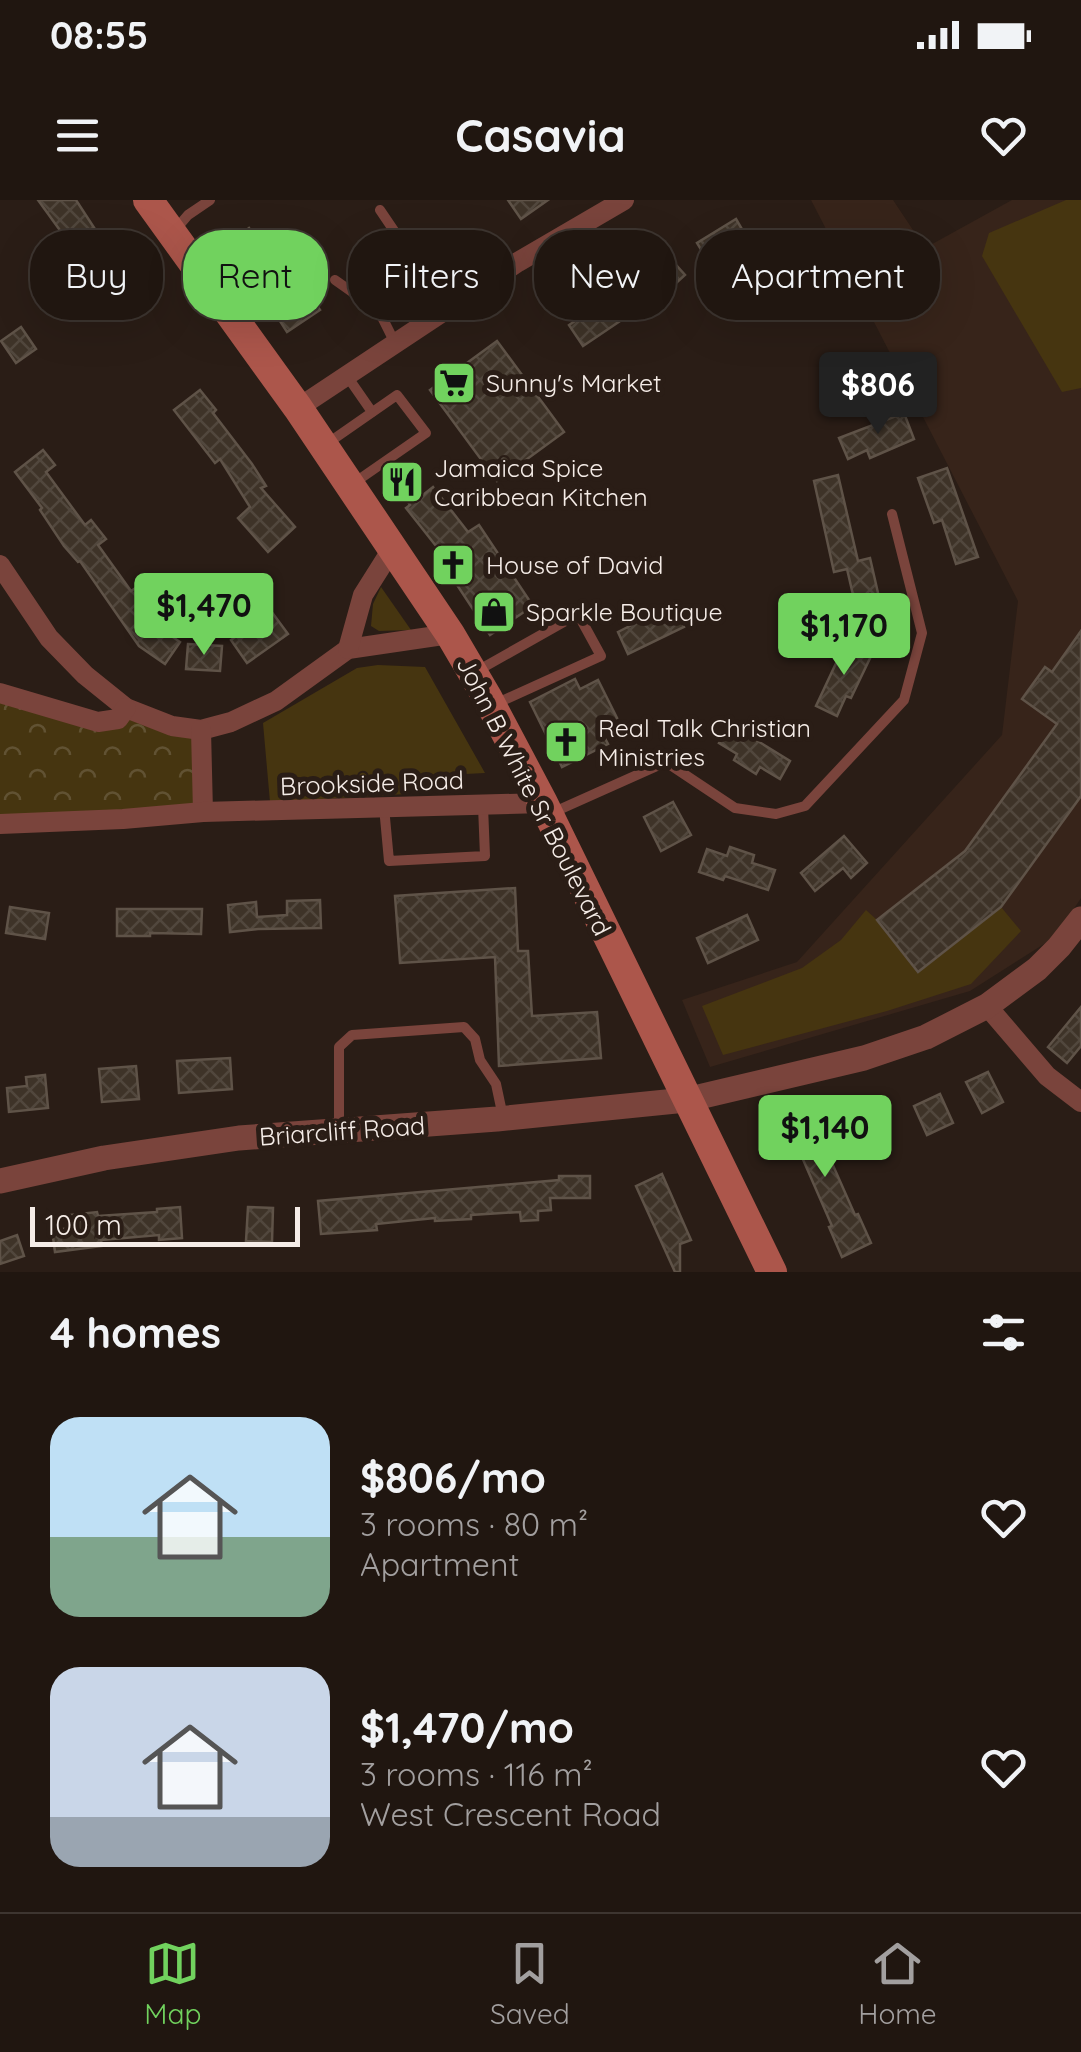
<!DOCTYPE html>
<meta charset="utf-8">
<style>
body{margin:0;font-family:Quicksand,sans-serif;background:#281f19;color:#f1f3f6;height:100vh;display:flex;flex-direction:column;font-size:38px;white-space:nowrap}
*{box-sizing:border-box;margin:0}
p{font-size:32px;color:#a29f9f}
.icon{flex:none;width:55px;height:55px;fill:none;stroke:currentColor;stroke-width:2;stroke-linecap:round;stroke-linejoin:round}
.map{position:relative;height:1072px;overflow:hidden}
.drawer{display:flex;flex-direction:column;background:#201610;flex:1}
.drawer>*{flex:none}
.top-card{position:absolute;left:30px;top:30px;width:1022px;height:90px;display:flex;gap:20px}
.scale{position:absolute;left:30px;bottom:25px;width:270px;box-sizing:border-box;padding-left:10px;border:5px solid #f5ece7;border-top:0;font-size:28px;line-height:35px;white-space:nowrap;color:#f5ece7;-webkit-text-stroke:8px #2a1d16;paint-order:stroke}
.price{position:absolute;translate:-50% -85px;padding:0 22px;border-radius:10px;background:#71d25e;color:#111;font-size:32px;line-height:65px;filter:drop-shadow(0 2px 5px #0008)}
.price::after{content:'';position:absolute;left:50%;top:60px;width:30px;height:22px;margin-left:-15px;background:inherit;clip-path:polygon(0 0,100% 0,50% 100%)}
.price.current{background:#222;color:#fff}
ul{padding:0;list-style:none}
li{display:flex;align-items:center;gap:30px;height:250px;padding:0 50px}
li span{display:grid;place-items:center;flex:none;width:280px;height:200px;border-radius:30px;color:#555}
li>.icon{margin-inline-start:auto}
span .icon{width:120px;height:120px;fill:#fffc;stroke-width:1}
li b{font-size:42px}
h2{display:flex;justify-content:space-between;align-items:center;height:120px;padding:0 50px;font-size:42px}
.tag{padding:0 35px;border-radius:40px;background:#201610;box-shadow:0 10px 40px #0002,0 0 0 2px #3d3530;font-size:35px;line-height:90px}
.tag.current{background:#71d25e;color:#111}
.status{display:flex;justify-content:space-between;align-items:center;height:70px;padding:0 50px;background:#201610;direction:ltr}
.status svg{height:28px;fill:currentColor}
header{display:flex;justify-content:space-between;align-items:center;height:130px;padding:0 50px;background:#201610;font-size:45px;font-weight:800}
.menu{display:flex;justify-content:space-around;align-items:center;height:140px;border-top:2px solid #3d3530;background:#201610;font-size:28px;color:#a29f9f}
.menu a{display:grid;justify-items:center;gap:5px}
.menu .current{color:#71d25e}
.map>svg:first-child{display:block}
.built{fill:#37241a}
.green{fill:#463510}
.forest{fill:url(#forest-crowns)}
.building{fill:url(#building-cross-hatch);stroke:#5f5348;stroke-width:2.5}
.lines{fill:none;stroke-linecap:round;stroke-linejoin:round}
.service{stroke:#7a443c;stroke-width:10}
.minor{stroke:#7a443c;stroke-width:20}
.tertiary{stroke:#7a443c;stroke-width:25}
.secondary{stroke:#ac564b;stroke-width:30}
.labels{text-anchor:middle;stroke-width:10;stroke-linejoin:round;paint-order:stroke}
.poi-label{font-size:25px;fill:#f5ece7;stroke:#2a1d16;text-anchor:start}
.street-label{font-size:25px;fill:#f5ece7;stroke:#2a1d16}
</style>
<div class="status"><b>08:55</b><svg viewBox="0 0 49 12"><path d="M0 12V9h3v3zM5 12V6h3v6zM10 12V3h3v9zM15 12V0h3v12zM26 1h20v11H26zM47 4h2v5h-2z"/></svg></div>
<header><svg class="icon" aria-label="menu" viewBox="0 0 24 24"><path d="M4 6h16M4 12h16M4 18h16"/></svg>Casavia<svg class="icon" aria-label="heart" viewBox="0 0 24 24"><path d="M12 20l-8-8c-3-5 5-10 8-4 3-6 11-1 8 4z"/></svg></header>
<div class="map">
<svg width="1081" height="1072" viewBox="0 0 1081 1072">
<defs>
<pattern id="forest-crowns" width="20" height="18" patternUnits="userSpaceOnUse" patternTransform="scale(2.5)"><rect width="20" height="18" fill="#463510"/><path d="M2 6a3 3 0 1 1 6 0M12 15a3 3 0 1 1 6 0" fill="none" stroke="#615233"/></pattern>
<pattern id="building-cross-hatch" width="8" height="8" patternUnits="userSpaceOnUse" patternTransform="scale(2.5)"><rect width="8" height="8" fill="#3e3328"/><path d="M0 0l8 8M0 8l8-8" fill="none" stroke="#51473d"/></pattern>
</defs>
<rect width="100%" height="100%" fill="#2a1d16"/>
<!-- built -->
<path class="built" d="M811,0H893L925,48L1012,0H1081V698L1055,737L970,791L710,867L682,800L797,762L1002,535L1018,401Z"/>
<!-- green -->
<g class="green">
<path d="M1066,0H1081V188L1062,192L982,56L989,33Z"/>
<path d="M381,387L411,430L379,431L371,426L373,404Z"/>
<path d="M378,465L425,467L485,573L406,577V594L270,602L263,523L357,468Z"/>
<path d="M1001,707L1021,731L971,784L887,811L723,855L702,806L802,768L841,740L866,710L877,720L918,772Z"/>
</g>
<!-- forest -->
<path class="forest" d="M0,491L98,522L126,508L201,530L203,612L0,622Z"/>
<!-- building -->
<g class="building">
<path d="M38,0H76L104,43L68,67L56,47L67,40Z"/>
<path d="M508,0H548L521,19Z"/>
<path d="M736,19L750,43L711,66L697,43Z"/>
<path d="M249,28L265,52L272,47L298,85L302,83L320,110L287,132L269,104L271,103L229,43Z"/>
<path d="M123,49L143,80L123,92L104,62Z"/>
<path d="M668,56L685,75L663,95L646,76Z"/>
<path d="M624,88L638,109L583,146L569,125Z"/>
<path d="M21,127L36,149L16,163L1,141Z"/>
<path d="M497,141L564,232L497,281L430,190Z"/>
<path d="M200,190L216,210L213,213L252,264L266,286L261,288L295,327L268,352L238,318L250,307L220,259L215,263L174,210Z"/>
<path d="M904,213L914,239L870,258L867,250L848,259L839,238Z"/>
<path d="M43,250L55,265L46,272L85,325L91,320L106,339L98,345L131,391L140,385L154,407L141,415L180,442L165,464L139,446L80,361L78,362L64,346L40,310L42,308L15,272Z"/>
<path d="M947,268L978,357L956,364L942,320L934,323L918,278Z"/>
<path d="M409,271L423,295L433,287L468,332L479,325L533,406L490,435L436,353L440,351L406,308L410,305L395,280Z"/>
<path d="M838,275L858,361L870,358L881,406L857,412L847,369L834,372L814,281Z"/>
<path d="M673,404L684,427L628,454L618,432Z"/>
<path d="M271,411L288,434L247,463L231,440Z"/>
<path d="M1081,431V596L1001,707L918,772L877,720L965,651L1057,524L1022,499L1045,467L1052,472Z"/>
<path d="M846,442L872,454L851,498L846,496L837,516L816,506Z"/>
<path d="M188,444L222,446L220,471L186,469Z"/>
<path d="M575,479L580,489L598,480L617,518L599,527L608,544L562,567L530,502Z"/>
<path d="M732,522L749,533L748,535L790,561L780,579L760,567L756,574L734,560L737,554L719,543Z"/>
<path d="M673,602L691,635L661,651L644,617Z"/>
<path d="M844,636L867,663L851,678L843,668L815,691L801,673Z"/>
<path d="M730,647L754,655L752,663L775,670L768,690L725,676L723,680L699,672L707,649L727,656Z"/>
<path d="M515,688L518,751H528L532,816L597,812L601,858L499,866L495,757L400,763L395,696Z"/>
<path d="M320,700L321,728L258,729L230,732L228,705L256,702L257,717L287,715V701Z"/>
<path d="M10,707L49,713L45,739L6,733Z"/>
<path d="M117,709H202L201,734L150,733V736H117Z"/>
<path d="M747,715L758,740L708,763L697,738Z"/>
<path d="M1081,807V846L1067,863L1048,847Z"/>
<path d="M230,858L232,889L179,893L177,861Z"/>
<path d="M136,866L139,899L102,902L99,869Z"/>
<path d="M988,872L1003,902L982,913L966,882Z"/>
<path d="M45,875L48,908L9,912L7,888L27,886L26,877Z"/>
<path d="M940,894L953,923L927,935L914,906Z"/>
<path d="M799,908L805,920L818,912L828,931L820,936L855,1015L858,1014L871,1043L842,1057L829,1027L832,1026L798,948L794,951L777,921Z"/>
<path d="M662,974L691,1040L680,1044V1072H675L636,986Z"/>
<path d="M559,976H590V998H550L551,1010L538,1011V1020L521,1021L520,1012L471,1015V1019L435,1021V1018L376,1024L377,1030L321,1034L318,1001L559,980Z"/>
<path d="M180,1007L182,1038L159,1040V1035L101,1040L102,1046L55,1052L52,1030L71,1028L69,1015L97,1012L98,1016L157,1012V1009Z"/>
<path d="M248,1007L273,1008L272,1042L246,1041Z"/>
<path d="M17,1035L24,1056L0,1064V1041Z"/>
</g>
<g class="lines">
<!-- service -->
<g class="service">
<path d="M380,10L447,109"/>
<path d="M176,29L188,15L210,0"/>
<path d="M335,80L379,111L395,143"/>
<path d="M347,176L372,212"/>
<path d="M328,243L397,195L426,233L351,285"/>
<path d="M477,471L578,414L601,456L493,505"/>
<path d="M384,607L389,661L485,656L483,606"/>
<path d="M554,612L666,562L735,608L776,614L805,606L904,500L922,433L892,314"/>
<path d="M339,930V847L352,835L464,827L475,839L480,860L496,884L503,917"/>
</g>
<!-- minor -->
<g class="minor">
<path d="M298,208L518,62L624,0"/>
<path d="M0,365L49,438L85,475L126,508L172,526L201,530L231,522L276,501L348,449L450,434"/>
<path d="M348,449L363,395L392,349"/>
<path d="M0,493L98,522L118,519L126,508"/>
<path d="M201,530L203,612"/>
<path d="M0,624L123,619L203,612L543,603"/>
<path d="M987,806L1047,876L1081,902"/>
</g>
<!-- tertiary -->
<path class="tertiary" d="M0,981L104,958L239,938L497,919L686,900L864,858L926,837L987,806L1037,769L1059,747L1081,719"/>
<!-- secondary -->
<path class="secondary" d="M148,0L298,208L450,434L487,497L543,603L772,1072"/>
</g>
<!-- icons -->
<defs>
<symbol id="supermarket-square" viewBox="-11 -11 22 22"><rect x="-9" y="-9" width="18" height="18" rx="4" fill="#71d25e" stroke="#2a1d16"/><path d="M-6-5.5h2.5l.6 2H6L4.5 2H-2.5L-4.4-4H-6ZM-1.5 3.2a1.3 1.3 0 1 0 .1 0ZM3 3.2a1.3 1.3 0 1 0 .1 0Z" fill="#111"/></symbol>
<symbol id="restaurant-square" viewBox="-11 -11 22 22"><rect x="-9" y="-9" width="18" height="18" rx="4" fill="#71d25e" stroke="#2a1d16"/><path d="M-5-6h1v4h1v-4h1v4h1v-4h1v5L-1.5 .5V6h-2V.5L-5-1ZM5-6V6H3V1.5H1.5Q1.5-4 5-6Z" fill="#111"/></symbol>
<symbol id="church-square" viewBox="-11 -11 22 22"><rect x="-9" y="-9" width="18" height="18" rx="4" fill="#71d25e" stroke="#2a1d16"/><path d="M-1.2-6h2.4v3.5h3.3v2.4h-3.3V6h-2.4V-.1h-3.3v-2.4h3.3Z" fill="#111"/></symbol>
<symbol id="shop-square" viewBox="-11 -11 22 22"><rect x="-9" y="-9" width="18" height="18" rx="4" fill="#71d25e" stroke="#2a1d16"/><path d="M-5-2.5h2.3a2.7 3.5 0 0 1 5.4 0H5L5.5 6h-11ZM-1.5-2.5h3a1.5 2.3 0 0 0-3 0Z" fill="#111"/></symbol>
</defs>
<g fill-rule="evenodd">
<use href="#supermarket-square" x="429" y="158" width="50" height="50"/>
<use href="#restaurant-square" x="377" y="257" width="50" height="50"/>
<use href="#church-square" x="428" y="340" width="50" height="50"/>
<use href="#shop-square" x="469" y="387" width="50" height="50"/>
<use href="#church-square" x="541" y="517" width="50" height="50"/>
</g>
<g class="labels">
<!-- poi labels -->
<g class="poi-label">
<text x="486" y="192">Sunny's Market</text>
<text x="434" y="277">Jamaica Spice<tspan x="434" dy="29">Caribbean Kitchen</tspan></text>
<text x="486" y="374">House of David</text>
<text x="526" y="421">Sparkle Boutique</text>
<text x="598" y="537">Real Talk Christian<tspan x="598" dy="29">Ministries</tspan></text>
</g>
<!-- street labels -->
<g class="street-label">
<text transform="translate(372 583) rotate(-2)" y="9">Brookside Road</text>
<text transform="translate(534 596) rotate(63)" y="9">John B White Sr Boulevard</text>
<text transform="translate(342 931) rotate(-4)" y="9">Briarcliff Road</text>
</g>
</g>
</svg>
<div class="scale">100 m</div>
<b class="price current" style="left:878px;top:237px">$806</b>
<b class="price" style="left:204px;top:458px">$1,470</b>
<b class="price" style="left:844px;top:478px">$1,170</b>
<b class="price" style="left:825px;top:980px">$1,140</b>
<div class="top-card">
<a class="tag">Buy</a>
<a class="tag current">Rent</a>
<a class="tag">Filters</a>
<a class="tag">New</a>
<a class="tag">Apartment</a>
</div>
</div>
<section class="drawer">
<h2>4 homes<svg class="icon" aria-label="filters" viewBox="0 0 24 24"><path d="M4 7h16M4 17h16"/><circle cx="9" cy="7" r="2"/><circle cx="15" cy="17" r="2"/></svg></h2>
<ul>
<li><span style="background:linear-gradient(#bfe0f5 60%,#7fa58c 0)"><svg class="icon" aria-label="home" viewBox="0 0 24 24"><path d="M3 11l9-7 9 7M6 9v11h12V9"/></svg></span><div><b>$806/mo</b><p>3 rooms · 80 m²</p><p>Apartment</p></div><svg class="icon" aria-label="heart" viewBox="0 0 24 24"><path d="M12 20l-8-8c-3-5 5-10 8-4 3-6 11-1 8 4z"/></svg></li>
<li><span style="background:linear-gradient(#c9d6e8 75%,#9aa5b1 0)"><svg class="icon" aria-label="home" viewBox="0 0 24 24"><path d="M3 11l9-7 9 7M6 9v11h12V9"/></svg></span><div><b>$1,470/mo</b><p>3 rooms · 116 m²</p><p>West Crescent Road</p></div><svg class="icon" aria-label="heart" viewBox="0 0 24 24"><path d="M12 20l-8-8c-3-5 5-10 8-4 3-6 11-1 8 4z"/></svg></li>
</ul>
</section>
<nav class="menu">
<a class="current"><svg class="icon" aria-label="map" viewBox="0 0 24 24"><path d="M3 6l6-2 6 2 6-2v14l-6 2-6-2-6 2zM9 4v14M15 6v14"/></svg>Map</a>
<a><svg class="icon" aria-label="saved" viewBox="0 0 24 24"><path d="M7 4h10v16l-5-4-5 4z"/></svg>Saved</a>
<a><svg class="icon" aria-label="home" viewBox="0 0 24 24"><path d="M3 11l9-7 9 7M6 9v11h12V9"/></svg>Home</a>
</nav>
